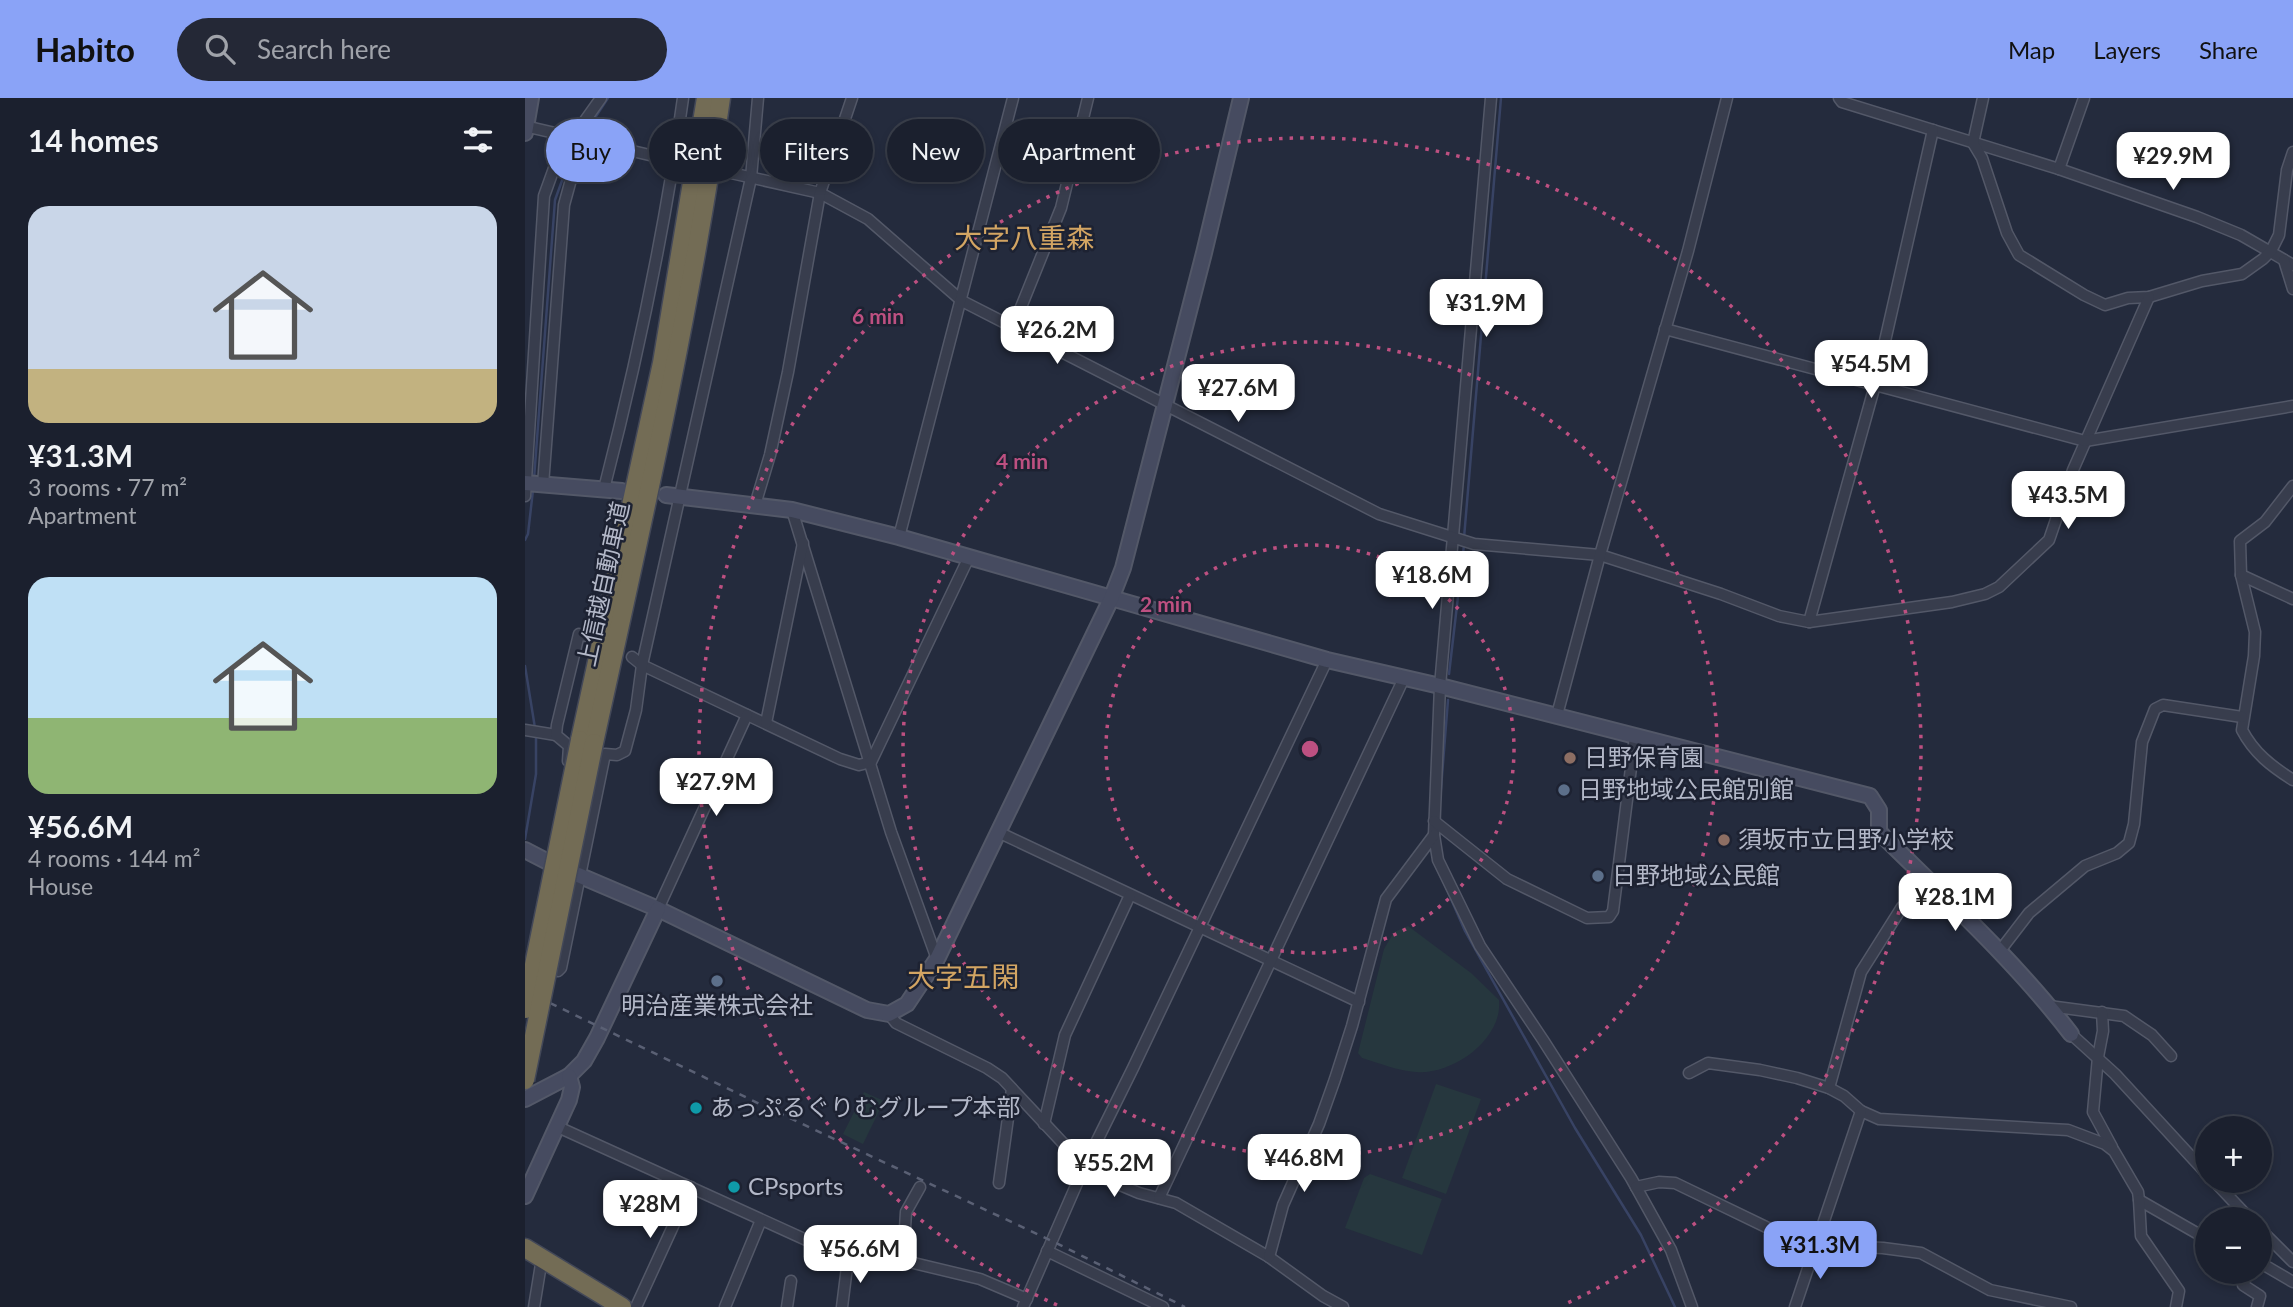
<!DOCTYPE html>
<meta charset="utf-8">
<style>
body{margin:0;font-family:Lato,"Noto Sans JP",sans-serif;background:#242836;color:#f1f3f6;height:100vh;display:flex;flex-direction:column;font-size:26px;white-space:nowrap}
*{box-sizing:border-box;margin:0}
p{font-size:23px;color:#a0a3aa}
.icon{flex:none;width:38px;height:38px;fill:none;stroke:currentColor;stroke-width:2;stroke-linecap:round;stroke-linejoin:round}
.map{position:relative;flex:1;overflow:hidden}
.details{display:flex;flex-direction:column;background:#1b202e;width:525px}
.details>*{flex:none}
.hud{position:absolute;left:21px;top:21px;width:665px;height:63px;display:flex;gap:14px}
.fabs{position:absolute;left:1670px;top:1018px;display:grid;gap:14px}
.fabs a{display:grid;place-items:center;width:77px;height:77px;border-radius:50%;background:#1b202e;box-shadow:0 4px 10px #0003,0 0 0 2px #393e4a;font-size:35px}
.price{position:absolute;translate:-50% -60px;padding:0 16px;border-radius:14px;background:#fff;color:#222;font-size:23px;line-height:46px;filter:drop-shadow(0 2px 4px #0008)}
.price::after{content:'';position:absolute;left:50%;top:42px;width:21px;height:16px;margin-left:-10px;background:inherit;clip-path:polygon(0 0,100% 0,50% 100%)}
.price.active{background:#8aa3f7;color:#111}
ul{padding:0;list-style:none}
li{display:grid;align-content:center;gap:14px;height:371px;padding:0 28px}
li span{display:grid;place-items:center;height:217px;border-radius:21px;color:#555}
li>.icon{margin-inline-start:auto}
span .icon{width:126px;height:126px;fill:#fffc;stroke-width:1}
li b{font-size:30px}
h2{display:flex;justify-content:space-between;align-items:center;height:84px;padding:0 28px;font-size:30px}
.pill{padding:0 24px;border-radius:32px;background:#1b202e;box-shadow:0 4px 10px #0003,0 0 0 2px #393e4a;font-size:24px;line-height:63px}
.pill.active{background:#8aa3f7;color:#111}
header{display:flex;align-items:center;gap:42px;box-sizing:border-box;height:98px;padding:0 35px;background:#8aa3f7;color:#111}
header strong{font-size:33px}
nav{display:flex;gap:38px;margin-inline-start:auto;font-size:24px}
.search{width:490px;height:63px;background:#242836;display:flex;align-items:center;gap:18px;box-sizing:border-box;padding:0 24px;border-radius:38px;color:#a0a3aa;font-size:26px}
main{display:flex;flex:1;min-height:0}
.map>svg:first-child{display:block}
.pitch{fill:#26373e}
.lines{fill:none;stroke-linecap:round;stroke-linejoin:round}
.stream{stroke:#384364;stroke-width:2.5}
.street-casing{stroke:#535868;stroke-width:13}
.secondary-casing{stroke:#535868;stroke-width:18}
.highway-casing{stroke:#434858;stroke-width:21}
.street{stroke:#383d4d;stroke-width:10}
.secondary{stroke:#464b60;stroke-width:14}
.highway{stroke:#736c55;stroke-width:18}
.rail{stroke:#5a6074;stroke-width:2.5;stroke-dasharray:7 7;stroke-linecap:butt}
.highway-bridge-casing{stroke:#434858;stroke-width:21;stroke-linecap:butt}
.highway-bridge{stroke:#736c55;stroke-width:18}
.ring{fill:none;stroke:#bd5081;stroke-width:3.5;stroke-dasharray:3.5 7}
.education-dot{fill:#8d6e63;stroke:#1d2232;stroke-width:2.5}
.service-dot{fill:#5c6f8a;stroke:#1d2232;stroke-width:2.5}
.culture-dot{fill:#0f9aa8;stroke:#1d2232;stroke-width:2.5}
.labels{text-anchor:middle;stroke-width:5;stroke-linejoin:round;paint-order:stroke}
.street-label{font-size:24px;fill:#b3b8c8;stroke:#1d2232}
.poi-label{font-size:24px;fill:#b3b8c8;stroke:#1d2232;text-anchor:start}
.quarter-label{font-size:28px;fill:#d3a563;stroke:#1d2232}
.centre{fill:#bd5081;stroke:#1d2232;stroke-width:3.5}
.ring-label{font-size:21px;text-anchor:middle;font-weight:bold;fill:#bd5081;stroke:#1d2232;stroke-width:5;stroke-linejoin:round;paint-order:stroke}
</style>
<header>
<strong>Habito</strong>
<div class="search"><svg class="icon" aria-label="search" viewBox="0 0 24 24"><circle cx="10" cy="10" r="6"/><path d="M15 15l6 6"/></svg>Search here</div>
<nav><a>Map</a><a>Layers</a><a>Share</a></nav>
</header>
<main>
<section class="details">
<h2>14 homes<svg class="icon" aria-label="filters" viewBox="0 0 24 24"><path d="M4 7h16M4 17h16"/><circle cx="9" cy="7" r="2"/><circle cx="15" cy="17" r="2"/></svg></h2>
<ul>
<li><span style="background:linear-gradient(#c9d6e8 75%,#c2b280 0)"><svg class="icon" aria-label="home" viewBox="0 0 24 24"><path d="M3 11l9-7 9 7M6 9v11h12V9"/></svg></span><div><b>¥31.3M</b><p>3 rooms · 77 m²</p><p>Apartment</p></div></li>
<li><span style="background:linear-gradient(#bfe0f5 65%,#8fb573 0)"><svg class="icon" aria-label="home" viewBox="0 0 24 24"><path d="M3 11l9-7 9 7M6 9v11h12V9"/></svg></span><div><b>¥56.6M</b><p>4 rooms · 144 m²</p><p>House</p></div></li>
</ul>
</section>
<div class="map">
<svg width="1768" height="1209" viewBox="0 0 1768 1209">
<rect width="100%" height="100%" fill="#242b3d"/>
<!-- pitch -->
<g class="pitch">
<path d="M883,828L946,875L974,902C978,941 928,977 891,974C873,973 854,965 837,960L833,955L859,851L869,834Z"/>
<path d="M911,986L956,1001L921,1096L877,1080Z"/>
<path d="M339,994L359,1003L338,1046L318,1036Z"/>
<path d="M845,1076L917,1101L897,1157L820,1130L839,1080Z"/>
</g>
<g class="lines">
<!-- stream -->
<g class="stream">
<path d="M58,38L83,0"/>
<path d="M9,381L30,102L47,55L55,44"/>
<path d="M939,440L976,0"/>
<path d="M0,442L3,436L8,392"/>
<path d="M0,568L10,630"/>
<path d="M924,576L939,447"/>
<path d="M915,703L923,602"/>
<path d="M0,741L11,676V637"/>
<path d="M919,785L940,833L1050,1030L1116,1137L1150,1209"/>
</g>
<defs>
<g id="street">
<path d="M966,0L915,588L909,737L913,762L955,848L1018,942L1106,1080L1146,1152L1167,1209"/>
<path d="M1314,0L1317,4L1534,71L1672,119L1716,137L1768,167"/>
<path d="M1458,0L1448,45L1457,60L1482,135L1494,157L1559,197L1580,207L1603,200L1624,199L1677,183L1717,176L1738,161L1746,153L1754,137L1762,72L1768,54"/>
<path d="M0,28L159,65"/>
<path d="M1534,71L1559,0"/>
<path d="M197,73L295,95L343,121L437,203L854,416L949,446L1075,457L1196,496L1254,518L1284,524L1427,504L1460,496L1474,489L1524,442L1548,372L1624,199"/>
<path d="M1759,162L1768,191"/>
<path d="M488,229L536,110L563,0"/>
<path d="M1140,231L1560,343L1768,308"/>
<path d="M18,387L39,107L50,67L65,43"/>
<path d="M1768,388L1740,424L1715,443L1716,477L1730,534L1729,558L1717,632C1729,655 1746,668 1768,682"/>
<path d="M79,391C112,263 140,131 158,0"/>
<path d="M0,398L19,98L32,62L76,0"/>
<path d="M230,407L245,357L263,274L295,95L327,0"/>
<path d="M267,412L366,734L412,861"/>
<path d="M374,439L488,0"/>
<path d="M1716,477L1768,501"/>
<path d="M1284,524L1350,287L1408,32"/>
<path d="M107,559L117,567L315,661L334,667L346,664L444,459"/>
<path d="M1032,617L1075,457L1163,153L1202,0"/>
<path d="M241,625L278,445"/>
<path d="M0,632L31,637"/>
<path d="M43,663L44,648L31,637L32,627L54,536L65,539"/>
<path d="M909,723L982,781L1062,820L1084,819L1088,813L1110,638"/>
<path d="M473,734L834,904"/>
<path d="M133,811L222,617"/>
<path d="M1474,854L1504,815L1560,768L1592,755L1604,745L1609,726L1617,644L1630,611L1638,607L1717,619"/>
<path d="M21,868L33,873L36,870L80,656L92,657L100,653L111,612L117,567L226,80L233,0"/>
<path d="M1524,908L1599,918L1627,937L1646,958"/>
<path d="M1577,914L1578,933L1573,959L1568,1014L1587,1049"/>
<path d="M364,916L371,925L462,970L477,980L550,1058L576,1079L614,1095L651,1105L744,1159L798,1198L818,1209"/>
<path d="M1546,936L1590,976L1682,1076"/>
<path d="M1164,975L1183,965L1235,972L1272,980L1304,990L1319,998L1336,1013L1354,1021L1543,1032L1580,1046L1589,1053L1613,1094L1614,1102L1682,1141"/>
<path d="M1304,990L1336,874L1377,809L1412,791"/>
<path d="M519,1026L540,937L605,797"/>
<path d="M33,1029L323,1161H372L455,1181L502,1201"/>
<path d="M1689,1083L1726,1122"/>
<path d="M474,1085L487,991"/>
<path d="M1111,1089L1134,1084L1150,1085L1266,1141L1290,1147L1358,1150L1396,1155L1465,1192L1546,1209"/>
<path d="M634,1100L879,580"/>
<path d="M1614,1102L1616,1138L1654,1193L1651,1209"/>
<path d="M1734,1130L1768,1164"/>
<path d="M522,1153L638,1209"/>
<path d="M744,1159L758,1107L794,1026L810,981L827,928L861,801L909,737"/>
<path d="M378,1163L381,1114L395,1089"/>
<path d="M1734,1164L1768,1184"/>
<path d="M1722,1174L1718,1187L1735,1198L1732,1209"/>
<path d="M9,1209L17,1160"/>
<path d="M111,1209L166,1089"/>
<path d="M200,1209L236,1122"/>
<path d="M262,1209L266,1183"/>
<path d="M317,1209L323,1161"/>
<path d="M498,1209L560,1067L608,970L802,562"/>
<path d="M1270,1209L1336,1013"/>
</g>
<g id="secondary">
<path d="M0,35L6,0"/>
<path d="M0,385L97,393"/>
<path d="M141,397L267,412L374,439L802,562L915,588L1345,698L1354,712V734C1420,799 1490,863 1546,936"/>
<path d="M0,752L25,765L133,811L342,912L364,916L382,906L412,861L586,501L598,470L679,155L716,0"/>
<path d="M0,1001L44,978L59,963L72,940L133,811"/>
<path d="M0,1098L44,1002L47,989L44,978"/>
</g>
<g id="highway">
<path d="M55,642L137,265L181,0"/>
<path d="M69,645C116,431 165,218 196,0"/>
<path d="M0,1150L97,1209"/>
</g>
</defs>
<!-- street casing -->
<use href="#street" class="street-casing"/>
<!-- secondary casing -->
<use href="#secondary" class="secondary-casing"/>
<!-- highway casing -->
<use href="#highway" class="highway-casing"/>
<!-- street -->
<use href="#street" class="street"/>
<!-- secondary -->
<use href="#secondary" class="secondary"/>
<!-- highway -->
<use href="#highway" class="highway"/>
<!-- rail -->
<path class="rail" d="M0,893L239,1008L527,1143L660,1209"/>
<defs>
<g id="highway-bridge">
<path d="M0,911L55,642"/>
<path d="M0,982L69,645"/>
</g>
</defs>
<!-- highway-bridge casing -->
<use href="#highway-bridge" class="highway-bridge-casing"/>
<!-- highway-bridge -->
<use href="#highway-bridge" class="highway-bridge"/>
</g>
<!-- distance rings -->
<g class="ring">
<circle cx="785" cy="651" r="204"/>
<circle cx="785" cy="651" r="407"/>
<path d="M532 1207A611 611 0 1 1 1038 1207"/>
</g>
<!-- markers -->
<g class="education-dot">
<circle cx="1045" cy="660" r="7"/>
<circle cx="1199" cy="742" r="7"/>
</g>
<g class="service-dot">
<circle cx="1039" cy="692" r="7"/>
<circle cx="1073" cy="778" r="7"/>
<circle cx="192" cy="883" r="7"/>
</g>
<g class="culture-dot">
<circle cx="171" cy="1010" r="7"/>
<circle cx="209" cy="1089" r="7"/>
</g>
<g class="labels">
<!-- street labels -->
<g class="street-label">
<text transform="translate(79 486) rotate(-78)" y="8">上信越自動車道</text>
</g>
<!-- poi labels -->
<g class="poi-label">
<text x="1059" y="668">日野保育園</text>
<text x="1053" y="700">日野地域公民館別館</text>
<text x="1213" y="750">須坂市立日野小学校</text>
<text x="1087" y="786">日野地域公民館</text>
<text x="192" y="916" text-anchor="middle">明治産業株式会社</text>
<text x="185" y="1018">あっぷるぐりむグループ本部</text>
<text x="223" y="1097">CPsports</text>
</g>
<!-- quarter labels -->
<g class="quarter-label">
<text x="499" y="150">大字八重森</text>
<text x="438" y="889">大字五閑</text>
</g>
</g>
<circle cx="785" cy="651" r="10" class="centre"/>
<g class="ring-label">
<text x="353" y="226">6 min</text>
<text x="497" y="371">4 min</text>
<text x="641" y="514">2 min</text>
</g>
</svg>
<div class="fabs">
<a>+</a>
<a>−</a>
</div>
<b class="price" style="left:1648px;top:94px">¥29.9M</b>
<b class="price" style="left:961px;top:241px">¥31.9M</b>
<b class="price" style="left:532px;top:268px">¥26.2M</b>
<b class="price" style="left:1346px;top:302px">¥54.5M</b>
<b class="price" style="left:713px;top:326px">¥27.6M</b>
<b class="price" style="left:1543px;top:433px">¥43.5M</b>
<b class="price" style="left:907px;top:513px">¥18.6M</b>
<b class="price" style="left:191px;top:720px">¥27.9M</b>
<b class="price" style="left:1430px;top:835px">¥28.1M</b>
<b class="price" style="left:779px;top:1096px">¥46.8M</b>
<b class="price" style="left:589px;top:1101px">¥55.2M</b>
<b class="price" style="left:125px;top:1142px">¥28M</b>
<b class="price active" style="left:1295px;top:1183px">¥31.3M</b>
<b class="price" style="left:335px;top:1187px">¥56.6M</b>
<div class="hud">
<a class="pill active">Buy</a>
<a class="pill">Rent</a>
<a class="pill">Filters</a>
<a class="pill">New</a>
<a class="pill">Apartment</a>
</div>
</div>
</main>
